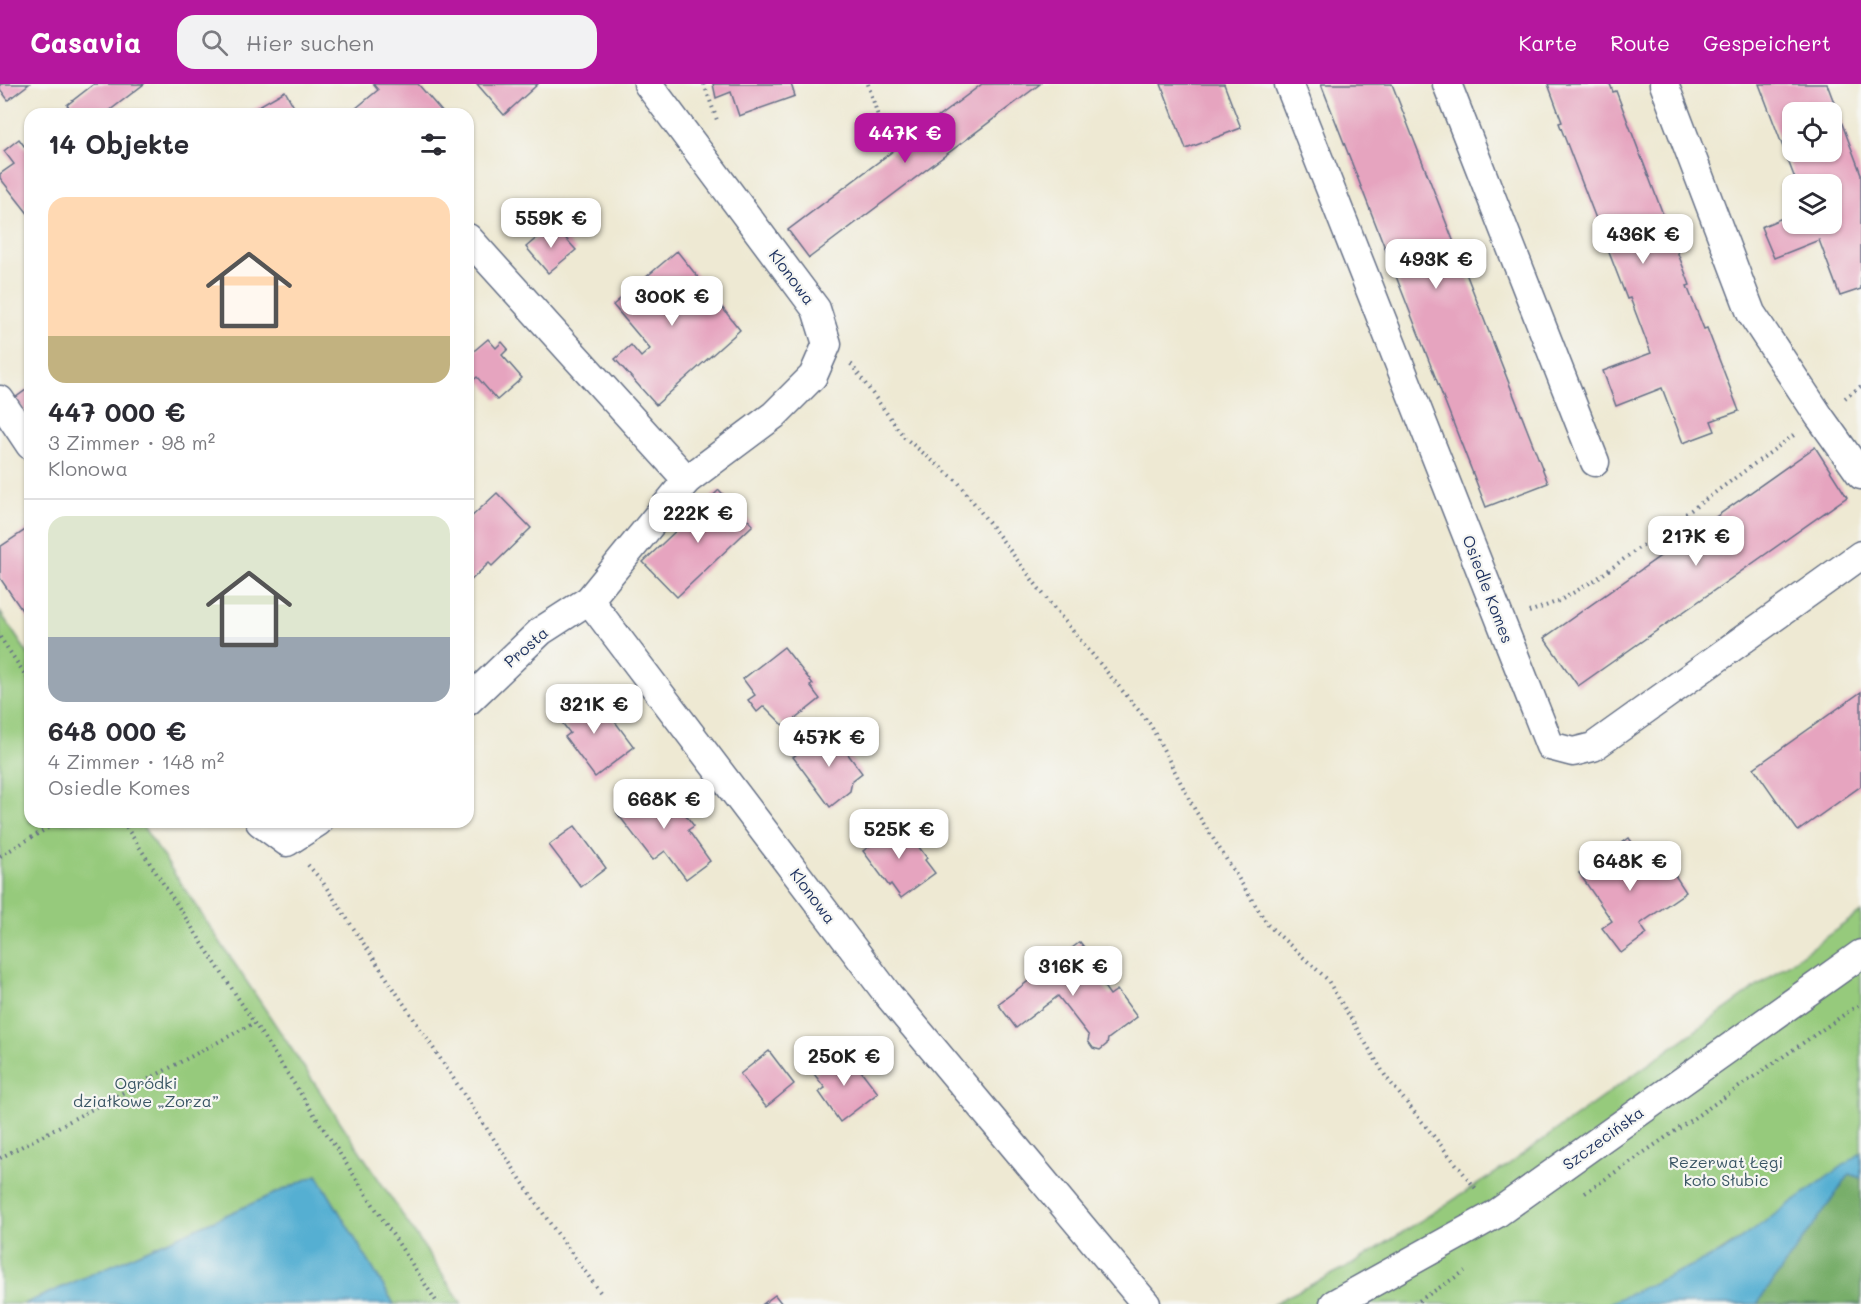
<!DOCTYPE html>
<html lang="de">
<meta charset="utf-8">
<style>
body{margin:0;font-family:Mali,sans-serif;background:#f2f2f3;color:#2b2b33;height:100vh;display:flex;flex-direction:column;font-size:22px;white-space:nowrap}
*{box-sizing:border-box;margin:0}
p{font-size:20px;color:#7c7c81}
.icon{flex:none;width:33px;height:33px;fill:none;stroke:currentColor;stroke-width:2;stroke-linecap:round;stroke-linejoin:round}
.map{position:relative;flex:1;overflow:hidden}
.panel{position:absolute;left:24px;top:24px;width:450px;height:720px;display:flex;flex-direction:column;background:#fff;border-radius:18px;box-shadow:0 2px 4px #0004}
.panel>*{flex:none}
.fabs{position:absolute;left:1782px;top:18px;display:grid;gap:12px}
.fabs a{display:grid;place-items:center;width:60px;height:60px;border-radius:12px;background:#fff;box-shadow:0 2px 4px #0004;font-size:30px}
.price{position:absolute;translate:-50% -51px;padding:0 14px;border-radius:12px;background:#fff;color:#222;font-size:20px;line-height:39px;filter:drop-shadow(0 2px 3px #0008)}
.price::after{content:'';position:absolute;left:50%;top:36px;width:18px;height:14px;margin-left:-9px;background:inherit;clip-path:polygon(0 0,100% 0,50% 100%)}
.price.active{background:#b5179e;color:#fff}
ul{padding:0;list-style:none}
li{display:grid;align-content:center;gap:12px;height:318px;padding:0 24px}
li+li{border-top:2px solid #e1e1e2}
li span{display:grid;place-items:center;height:186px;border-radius:18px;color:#555}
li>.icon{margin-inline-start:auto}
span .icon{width:108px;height:108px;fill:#fffc;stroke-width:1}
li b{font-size:26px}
h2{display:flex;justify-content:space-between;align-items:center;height:72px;padding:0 24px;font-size:26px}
header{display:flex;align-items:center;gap:36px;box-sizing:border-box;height:84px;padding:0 30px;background:#b5179e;color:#fff}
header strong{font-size:28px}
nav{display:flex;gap:33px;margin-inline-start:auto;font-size:21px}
.search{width:420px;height:54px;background:#f2f2f3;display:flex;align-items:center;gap:15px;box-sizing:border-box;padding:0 21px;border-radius:18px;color:#7c7c81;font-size:22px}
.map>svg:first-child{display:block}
.green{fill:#96ca7b;stroke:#587c6c;stroke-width:1.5}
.forest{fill:#78ae6b;stroke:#4a6e64;stroke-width:1.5}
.water{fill:#55afd2;stroke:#386f98;stroke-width:1.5}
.building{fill:#e6a4bf;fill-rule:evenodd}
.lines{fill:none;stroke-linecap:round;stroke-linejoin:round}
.street-casing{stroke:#657087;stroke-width:31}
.path{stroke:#657087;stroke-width:4;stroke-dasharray:1.5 4.5;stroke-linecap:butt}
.street{stroke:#fff;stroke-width:28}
.labels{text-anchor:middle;stroke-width:4.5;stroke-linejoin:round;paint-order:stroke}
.street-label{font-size:16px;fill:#1b2f5e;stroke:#f6f6f2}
.park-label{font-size:16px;fill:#3a5665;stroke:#f6f6f2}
</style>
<header>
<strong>Casavia</strong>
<div class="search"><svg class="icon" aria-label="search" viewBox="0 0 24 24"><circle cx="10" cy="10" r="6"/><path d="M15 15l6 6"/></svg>Hier suchen</div>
<nav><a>Karte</a><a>Route</a><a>Gespeichert</a></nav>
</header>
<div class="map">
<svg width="1861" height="1220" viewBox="0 0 1861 1220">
<rect width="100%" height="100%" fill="#f6f6f2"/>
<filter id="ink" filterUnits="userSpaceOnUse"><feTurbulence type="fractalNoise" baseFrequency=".0167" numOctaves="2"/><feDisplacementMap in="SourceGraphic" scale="12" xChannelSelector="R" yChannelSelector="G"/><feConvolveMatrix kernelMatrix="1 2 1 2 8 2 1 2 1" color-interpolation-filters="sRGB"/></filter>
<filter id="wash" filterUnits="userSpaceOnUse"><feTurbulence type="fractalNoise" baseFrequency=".008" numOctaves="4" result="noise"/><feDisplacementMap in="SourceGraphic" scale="24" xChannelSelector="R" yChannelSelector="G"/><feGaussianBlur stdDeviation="1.35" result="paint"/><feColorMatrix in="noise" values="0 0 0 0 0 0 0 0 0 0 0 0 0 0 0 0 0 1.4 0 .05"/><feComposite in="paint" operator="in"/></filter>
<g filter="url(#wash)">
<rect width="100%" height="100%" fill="#eee9d3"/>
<!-- green -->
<g class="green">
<path d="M0,528L30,573V738H140L462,1220H394L317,1091L24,1220H0Z"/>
<path d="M1861,828V1220H1272L1353,1180L1505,1083Z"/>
</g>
<!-- forest -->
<path class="forest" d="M1861,1076V1220H1641Z"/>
<!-- water -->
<g class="water">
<path d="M1861,1069V1094L1850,1090L1757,1220H1607L1722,1168Z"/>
<path d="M317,1091L394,1220H24Z"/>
</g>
<g id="blocks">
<!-- building -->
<g class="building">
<path d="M0,0H29L8,16L0,5Z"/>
<path d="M94,0H144L105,30H74L67,21Z"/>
<path d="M373,0H418L444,30H349L378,6Z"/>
<path d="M477,0H538L504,31Z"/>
<path d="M713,0H791L795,12L739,32L731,8L716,14Z"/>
<path d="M982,0H1040L809,174L788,146Z"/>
<path d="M1161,0H1224L1241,44L1186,65Z"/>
<path d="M1321,0H1392L1548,399L1486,423Z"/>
<path d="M1548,0H1610L1613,8L1616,7L1690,201L1687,202L1704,245L1707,244L1739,327L1711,337L1715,347L1683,359L1662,304L1616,322L1603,287L1651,269L1630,214L1627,215L1559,39L1562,38Z"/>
<path d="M1759,0H1827L1861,90V205L1840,212L1819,156L1774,174L1761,143L1792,130V140H1832V100H1797ZM1792,28H1832V68H1792Z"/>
<path d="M285,7L298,30H245Z"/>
<path d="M19,55L30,70V132L0,94V90L14,80L4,67Z"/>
<path d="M553,140L576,166L548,189L526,163Z"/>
<path d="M677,167L740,246L656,321L615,275L631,261L641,273L650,265L613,221Z"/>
<path d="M488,255L496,264L502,258L508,265L502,271L522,294L497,316L477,293L470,299L468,296V289L471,286L468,283V272Z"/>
<path d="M30,303V336L15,314Z"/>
<path d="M1815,363L1847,413L1578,602L1544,554Z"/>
<path d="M719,406L753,441L677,513L643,478Z"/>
<path d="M497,409L531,444L492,482L489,479L468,499V436Z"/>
<path d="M30,443V538L0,494V463Z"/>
<path d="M784,563L813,600L810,602L820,615L785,643L764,622L757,628L748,616L755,611L743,595Z"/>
<path d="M1861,608V702L1798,747L1754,684Z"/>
<path d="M586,610L599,627L604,623L634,663L595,693L565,653L570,649L557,632Z"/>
<path d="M830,646L862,689L852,697L850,707L830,723L793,673Z"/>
<path d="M656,700L666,713L670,710L694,742L688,746L710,777L686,795L665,767L653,776L617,729Z"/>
<path d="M901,739L927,774L925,776L935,789L901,814L891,800L889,802L863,767L876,758L874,753L885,746L889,748Z"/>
<path d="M575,742L606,784L581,803L549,761Z"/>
<path d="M1629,754L1651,786L1665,776L1686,808L1640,840L1647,850L1621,869L1602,844L1612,837L1579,789Z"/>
<path d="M1080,858L1100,884L1094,889L1110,911L1117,906L1137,933L1108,955L1107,960L1100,966L1093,964L1088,957L1089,952L1058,912L1016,944L998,920Z"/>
<path d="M769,967L794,1000L766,1023L740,990Z"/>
<path d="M840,970L850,983L855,979L878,1009L840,1038L819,1008L825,1004L814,990Z"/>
<path d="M775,1211L782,1220H763Z"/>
</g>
</g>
</g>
<g filter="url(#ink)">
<use href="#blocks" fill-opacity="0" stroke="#657087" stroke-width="1.5"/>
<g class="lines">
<defs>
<g id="street">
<path d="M1289,0L1550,662L1573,668L1593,663L1861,471"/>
<path d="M1447,0L1595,378"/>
<path d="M1664,0L1751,229L1819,332L1861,391"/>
<path d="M468,154L687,396"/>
<path d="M0,316L30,361"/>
<path d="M589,516L889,912L1146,1220"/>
<path d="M468,617L541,547L589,516L687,396L774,331L813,292L827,260L816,225L648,0"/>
<path d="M260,738L287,758L318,738"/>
<path d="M1334,1220L1496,1130L1861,870"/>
</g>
</defs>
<!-- street casing -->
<use href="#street" class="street-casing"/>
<!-- path -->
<g class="path">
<path d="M704,0L717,36"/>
<path d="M868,0L880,38"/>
<path d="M851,280L904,353L958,398L1053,523L1150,640L1195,726L1268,841L1327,895L1386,993L1477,1106"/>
<path d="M1845,314L1861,302"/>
<path d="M1529,528L1559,517L1595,496L1794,351"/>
<path d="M0,553L30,598"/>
<path d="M123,738L438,1220"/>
<path d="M0,772L58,738"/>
<path d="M308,781L322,797L549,1138L600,1208"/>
<path d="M0,1074L254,939"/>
<path d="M1585,1109L1861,919"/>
<path d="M1414,1220L1465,1187"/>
</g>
<!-- street -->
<use href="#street" class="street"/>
</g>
</g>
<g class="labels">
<!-- street labels -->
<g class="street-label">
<text transform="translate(792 193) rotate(53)" y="6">Klonowa</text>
<text transform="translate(1488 505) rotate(69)" y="6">Osiedle Komes</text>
<text transform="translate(526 563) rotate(-41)" y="6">Prosta</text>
<text transform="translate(813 812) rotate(53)" y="6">Klonowa</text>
<text transform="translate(1603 1054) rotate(-36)" y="6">Szczecińska</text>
</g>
<!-- park labels -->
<g class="park-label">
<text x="146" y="1005">Ogródki<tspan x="146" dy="18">działkowe „Zorza”</tspan></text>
<text x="1726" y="1084">Rezerwat Łęgi<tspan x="1726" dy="18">koło Słubic</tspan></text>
</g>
</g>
</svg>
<div class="fabs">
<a><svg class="icon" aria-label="locate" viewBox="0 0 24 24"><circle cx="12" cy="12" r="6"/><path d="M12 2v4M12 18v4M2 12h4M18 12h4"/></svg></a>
<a><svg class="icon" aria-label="layers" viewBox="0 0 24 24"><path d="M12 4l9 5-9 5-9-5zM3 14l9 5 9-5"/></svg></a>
</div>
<b class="price active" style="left:905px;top:80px">447K €</b>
<b class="price" style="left:551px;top:165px">559K €</b>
<b class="price" style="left:1643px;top:181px">436K €</b>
<b class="price" style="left:1436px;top:206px">493K €</b>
<b class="price" style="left:672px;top:243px">300K €</b>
<b class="price" style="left:698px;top:460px">222K €</b>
<b class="price" style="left:1696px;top:483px">217K €</b>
<b class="price" style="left:594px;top:651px">321K €</b>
<b class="price" style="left:829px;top:684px">457K €</b>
<b class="price" style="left:664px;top:746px">668K €</b>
<b class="price" style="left:899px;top:776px">525K €</b>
<b class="price" style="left:1630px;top:808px">648K €</b>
<b class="price" style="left:1073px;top:913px">316K €</b>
<b class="price" style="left:844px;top:1003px">250K €</b>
<section class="panel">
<h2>14 Objekte<svg class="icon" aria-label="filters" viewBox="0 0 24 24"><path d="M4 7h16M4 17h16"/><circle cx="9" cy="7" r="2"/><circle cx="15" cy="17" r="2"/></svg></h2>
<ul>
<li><span style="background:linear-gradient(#ffd9b3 75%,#c2b280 0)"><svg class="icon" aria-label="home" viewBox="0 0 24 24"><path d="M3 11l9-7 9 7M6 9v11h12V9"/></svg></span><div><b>447 000 €</b><p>3 Zimmer · 98 m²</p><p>Klonowa</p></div></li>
<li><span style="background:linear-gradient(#dfe7d0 65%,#9aa5b1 0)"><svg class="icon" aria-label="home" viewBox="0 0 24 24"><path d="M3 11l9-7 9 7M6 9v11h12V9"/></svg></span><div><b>648 000 €</b><p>4 Zimmer · 148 m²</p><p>Osiedle Komes</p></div></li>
</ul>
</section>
</div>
